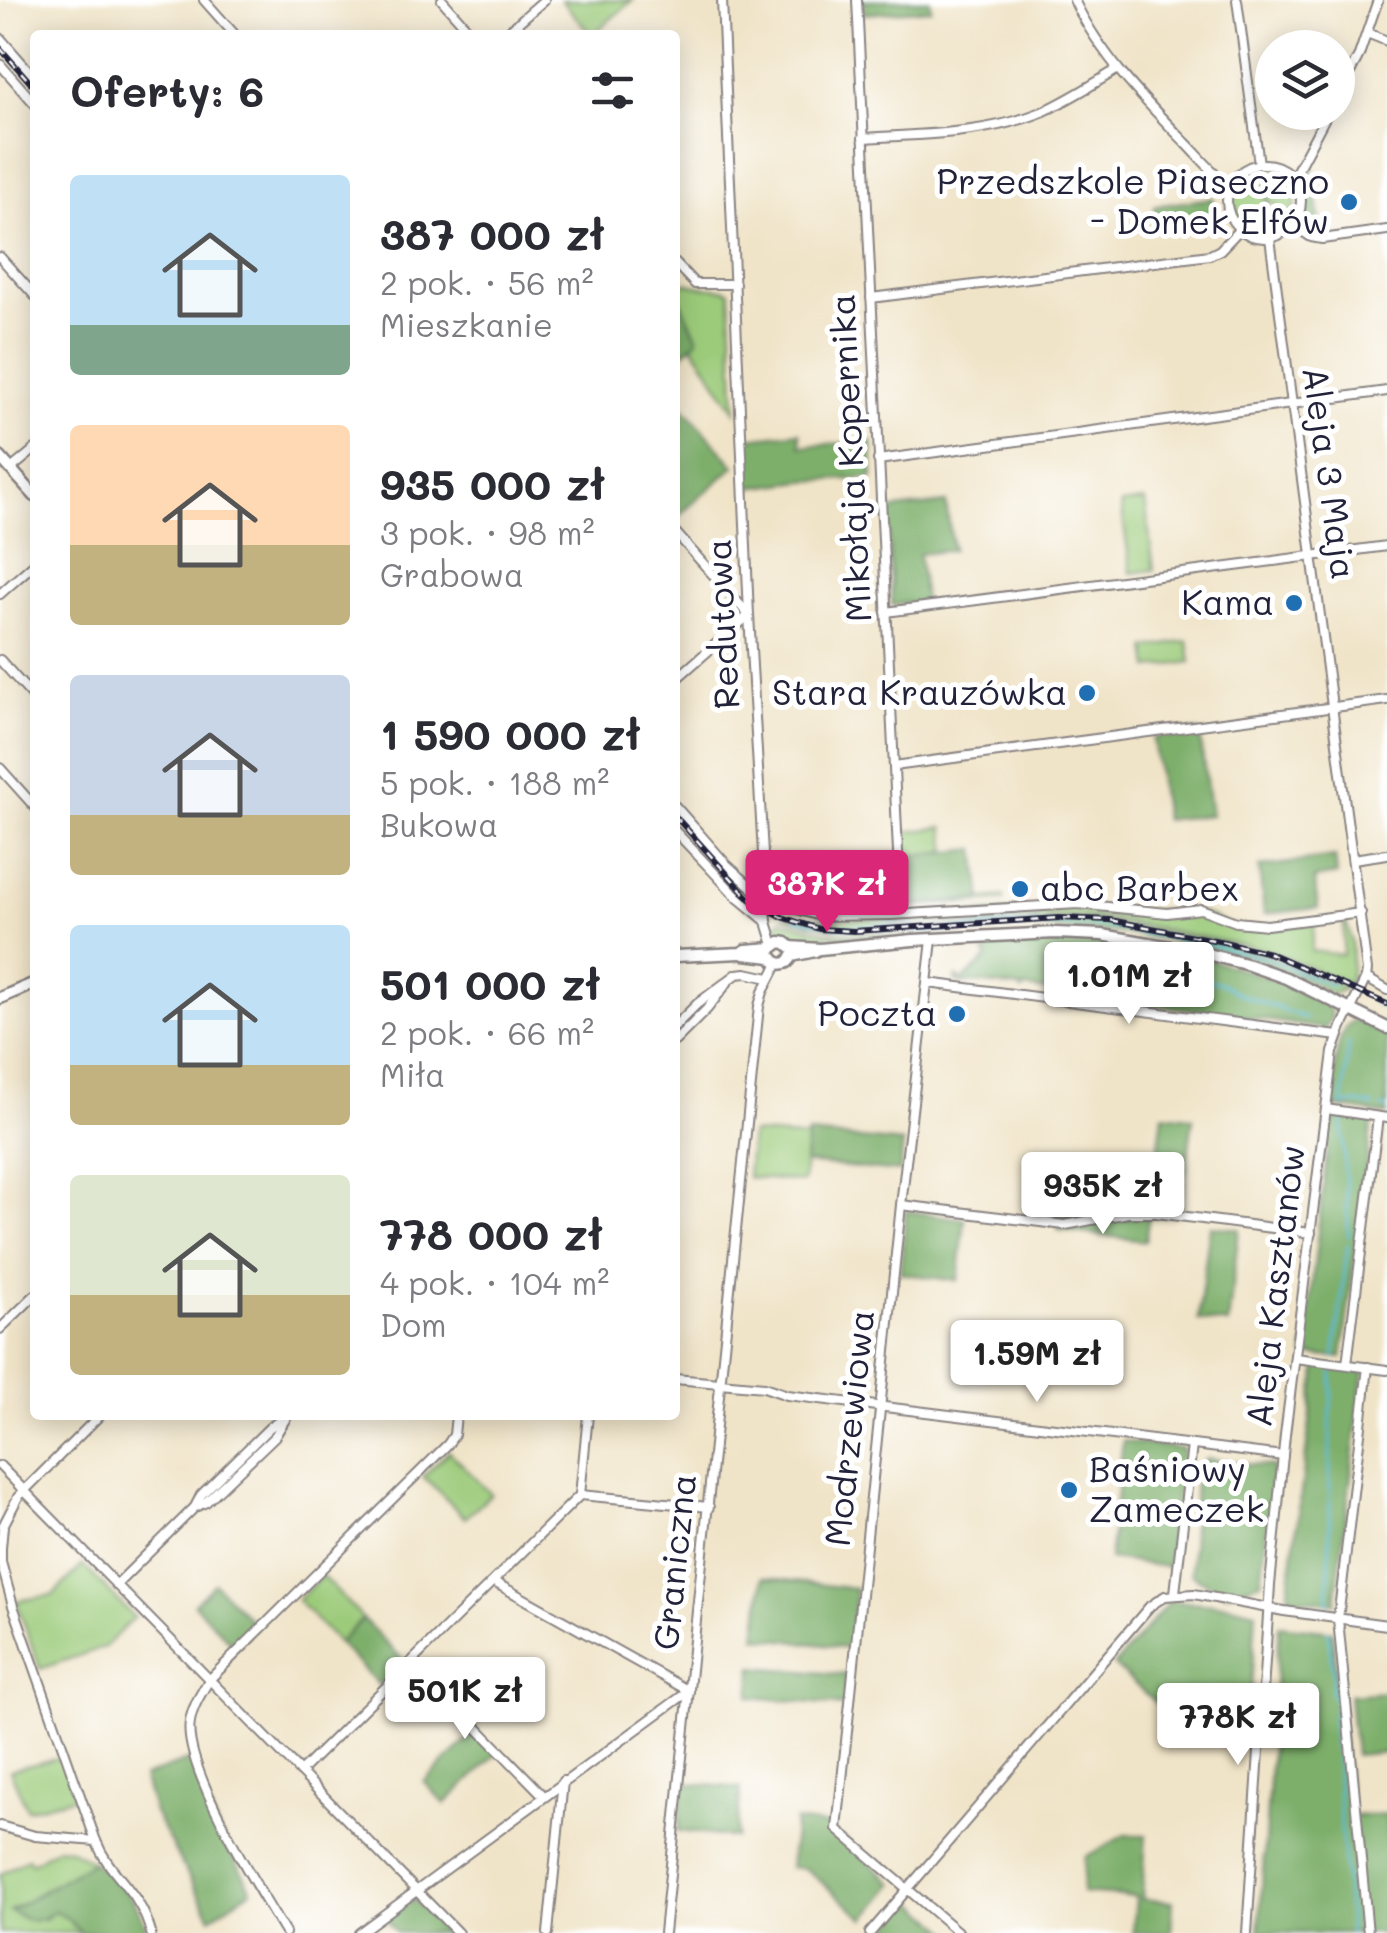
<!DOCTYPE html>
<html lang="pl">
<meta charset="utf-8">
<style>
body{margin:0;font-family:Mali,sans-serif;background:#f7f7f7;color:#2b2b33;height:100vh;display:flex;flex-direction:column;font-size:38px;white-space:nowrap}
*{box-sizing:border-box;margin:0}
p{font-size:32px;color:#7c7c81}
.icon{flex:none;width:55px;height:55px;fill:none;stroke:currentColor;stroke-width:2;stroke-linecap:round;stroke-linejoin:round}
.map{position:relative;flex:1;overflow:hidden}
.sheet{position:absolute;left:30px;top:30px;width:650px;height:1390px;display:flex;flex-direction:column;background:#fff;border-radius:10px;box-shadow:0 5px 25px #0003}
.sheet>*{flex:none}
.tools{position:absolute;left:1255px;top:30px;display:grid;gap:20px}
.tools a{display:grid;place-items:center;width:100px;height:100px;border-radius:50%;background:#fff;box-shadow:0 5px 25px #0003;font-size:50px}
.price{position:absolute;translate:-50% -85px;padding:0 22px;border-radius:10px;background:#fff;color:#222;font-size:32px;line-height:65px;filter:drop-shadow(0 2px 5px #0008)}
.price::after{content:'';position:absolute;left:50%;top:60px;width:30px;height:22px;margin-left:-15px;background:inherit;clip-path:polygon(0 0,100% 0,50% 100%)}
.price.selected{background:#db2777;color:#fff}
ul{padding:0;list-style:none}
li{display:flex;align-items:center;gap:30px;height:250px;padding:0 40px}
li span{display:grid;place-items:center;flex:none;width:280px;height:200px;border-radius:10px;color:#555}
li>.icon{margin-inline-start:auto}
span .icon{width:120px;height:120px;fill:#fffc;stroke-width:1}
li b{font-size:42px}
h2{display:flex;justify-content:space-between;align-items:center;height:120px;padding:0 40px;font-size:42px}
.map>svg:first-child{display:block}
.green{fill:#9ccb7a;stroke:#5f765a;stroke-width:2.5}
.forest{fill:#7daf6a;stroke:#506852;stroke-width:2.5}
.lines{fill:none;stroke-linecap:round;stroke-linejoin:round}
.stream{stroke:#58bad7;stroke-width:2.5}
.minor-casing{stroke:#898382;stroke-width:12}
.tertiary-casing{stroke:#898382;stroke-width:15}
.minor{stroke:#fff;stroke-width:8}
.tertiary{stroke:#fff;stroke-width:10}
.rail-casing{stroke:#22223b;stroke-width:6}
.rail{stroke:#fff;stroke-width:2.5;stroke-dasharray:8;stroke-linecap:butt}
.poi-dot{fill:#1f6fb2;stroke:#fff;stroke-width:4}
.labels{text-anchor:middle;stroke-width:10;stroke-linejoin:round;paint-order:stroke}
.poi-label{font-size:35px;fill:#22223b;stroke:#fff;text-anchor:end}
.street-label{font-size:35px;fill:#22223b;stroke:#fff}
</style>
<div class="map">
<svg width="1387" height="1933" viewBox="0 0 1387 1933">
<rect width="100%" height="100%" fill="#fff"/>
<filter id="ink" filterUnits="userSpaceOnUse"><feTurbulence type="fractalNoise" baseFrequency=".01" numOctaves="2"/><feDisplacementMap in="SourceGraphic" scale="20" xChannelSelector="R" yChannelSelector="G"/><feConvolveMatrix kernelMatrix="1 2 1 2 8 2 1 2 1" color-interpolation-filters="sRGB"/></filter>
<filter id="wash" filterUnits="userSpaceOnUse"><feTurbulence type="fractalNoise" baseFrequency=".0048" numOctaves="4" result="noise"/><feDisplacementMap in="SourceGraphic" scale="40" xChannelSelector="R" yChannelSelector="G"/><feGaussianBlur stdDeviation="2.25" result="paint"/><feColorMatrix in="noise" values="0 0 0 0 0 0 0 0 0 0 0 0 0 0 0 0 0 1.4 0 .05"/><feComposite in="paint" operator="in"/></filter>
<g filter="url(#wash)">
<rect width="100%" height="100%" fill="#f0e4c8"/>
<!-- green -->
<g class="green">
<path d="M561,0H633L592,35Z"/>
<path d="M1259,169C1295,170 1309,205 1281,229L1275,216L1278,207L1270,202L1264,187L1269,182V173L1260,172L1251,176L1255,186L1262,188L1268,203L1264,207V212L1268,216L1273,217L1279,231C1230,244 1212,185 1259,169Z"/>
<path d="M686,283C701,290 716,285 730,291L736,412L692,344L698,339L675,288Z"/>
<path d="M1145,501L1154,570L1131,573L1121,504Z"/>
<path d="M1188,641L1191,662L1150,668L1147,648Z"/>
<path d="M944,827L948,852L904,858L908,905L1004,897V901L906,907L905,901H902L899,852L904,851L903,832Z"/>
<path d="M1066,907L1202,913L1227,924L1244,927L1269,928L1315,923L1311,951L1343,955L1344,919C1354,935 1353,964 1349,984L1268,950L1101,917H1036L899,926V921L922,919L923,916Z"/>
<path d="M789,915L834,920L889,918L892,921H897L898,926C858,929 823,930 785,916Z"/>
<path d="M781,920L826,932L851,933L1055,920H1096L1222,944L1264,954L1346,988L1333,994L1303,978L1251,958L1166,940L1112,932L1023,928L915,935L914,933C889,935 861,936 834,937L832,934C818,941 803,942 786,934V930H781V934L778,931L776,925Z"/>
<path d="M751,1133L807,1138L803,1182L747,1177Z"/>
<path d="M449,1451L491,1494L465,1518L423,1476Z"/>
<path d="M83,1565L134,1617L105,1647L40,1669L16,1601L53,1595Z"/>
<path d="M322,1576L363,1619L338,1643L297,1600Z"/>
<path d="M61,1757L76,1797L27,1809L10,1770Z"/>
<path d="M58,1847L70,1849L93,1862L32,1897L43,1920L55,1911L68,1919L81,1933H0V1875L28,1858L32,1863Z"/>
</g>
<!-- forest -->
<g class="forest">
<path d="M864,0H930L931,9L864,14Z"/>
<path d="M1311,161L1321,227H1309L1305,222C1308,204 1302,190 1301,173Z"/>
<path d="M1213,198L1216,220L1155,228L1154,206Z"/>
<path d="M675,289L698,339L683,354L675,345Z"/>
<path d="M675,398L735,466L675,519Z"/>
<path d="M800,432L801,446L872,441L873,478L803,481L749,488L747,438Z"/>
<path d="M946,503L953,550L919,554L924,601L892,605L887,510Z"/>
<path d="M1199,731L1211,815L1164,820L1153,738Z"/>
<path d="M976,849L982,899L908,905L904,857Z"/>
<path d="M1335,857L1337,875L1314,879L1318,908L1264,914L1259,867Z"/>
<path d="M1050,938C1146,939 1242,961 1328,1004L1332,1017L1325,1029L1197,1010L1195,1013L1192,1010L1155,1005L1152,1007L1150,1004L1109,999L1107,1002L1098,1001L1096,998L1079,995L1075,998L1072,994L1052,992L1049,994L1047,991L1025,988L1022,991L1020,988L969,982L966,984L957,983L955,981L957,977L962,981L988,958L984,953L987,949L983,945Z"/>
<path d="M1359,1020L1387,1034V1115L1335,1107L1331,1103C1333,1085 1335,1031 1351,1022C1353,1020 1356,1021 1359,1020Z"/>
<path d="M1163,1114L1193,1117L1181,1212L1152,1208L1151,1210L1129,1211L1130,1205L1151,1207Z"/>
<path d="M1331,1117L1372,1121L1342,1358L1304,1355Z"/>
<path d="M808,1134L903,1143L900,1172L805,1163Z"/>
<path d="M1062,1197L1121,1204L1120,1212L1073,1221H1059Z"/>
<path d="M906,1211L965,1219L958,1281L900,1273Z"/>
<path d="M1134,1216H1149L1145,1241L1058,1230V1227L1068,1228Z"/>
<path d="M1210,1226L1239,1229L1228,1324L1198,1320Z"/>
<path d="M1317,1366L1364,1372L1335,1603L1288,1597Z"/>
<path d="M1123,1441L1183,1449L1168,1567L1109,1559Z"/>
<path d="M1206,1459L1274,1467L1261,1582L1226,1594L1191,1574L1195,1476Z"/>
<path d="M763,1577L856,1589L850,1648L756,1637Z"/>
<path d="M214,1583L255,1625L235,1647L194,1604Z"/>
<path d="M1170,1601L1230,1605L1256,1611L1249,1723L1173,1718L1114,1666Z"/>
<path d="M363,1619L404,1661L379,1685L338,1643Z"/>
<path d="M1279,1625L1332,1631L1351,1816L1387,1814V1933H1259Z"/>
<path d="M753,1667L847,1675L844,1706L750,1697Z"/>
<path d="M1387,1692V1752L1355,1755L1349,1695Z"/>
<path d="M475,1733L497,1754L445,1804L424,1782Z"/>
<path d="M190,1760L217,1827L252,1890L211,1917L154,1813L143,1777Z"/>
<path d="M684,1783L741,1788L736,1838L678,1831Z"/>
<path d="M795,1821L833,1826L832,1836L843,1838L894,1884L865,1919L806,1869L790,1867Z"/>
<path d="M1125,1835H1146L1142,1899L1173,1902L1171,1933H1133L1136,1897L1082,1893L1085,1857Z"/>
<path d="M93,1862C121,1885 137,1896 148,1933H81L68,1919L55,1911C35,1925 30,1922 10,1911Z"/>
<path d="M414,1900L446,1933H397L385,1919Z"/>
<path d="M912,1900L952,1933H885Z"/>
</g>
<g class="lines">
<!-- stream -->
<g class="stream">
<path d="M796,918L837,927L896,924"/>
<path d="M900,924L916,923"/>
<path d="M916,932L1022,925L1105,927L1204,944L1266,958L1333,986"/>
<path d="M1060,992L1111,956L1117,953L1150,954L1204,979L1223,984L1237,993L1305,1018"/>
<path d="M1371,1001L1387,1009"/>
<path d="M1342,1105L1357,1103L1374,1106"/>
<path d="M1342,1106L1349,1043"/>
<path d="M1382,1107L1387,1108"/>
<path d="M1342,1118L1349,1237"/>
<path d="M1334,1358L1348,1245"/>
<path d="M1328,1606C1332,1527 1327,1447 1333,1367"/>
<path d="M1328,1630L1333,1676L1331,1693L1336,1702L1333,1721L1334,1745L1338,1754L1337,1777L1350,1933"/>
</g>
</g>
</g>
<g filter="url(#ink)">
<g class="lines">
<defs>
<g id="minor">
<path d="M204,0L235,35"/>
<path d="M442,0L473,35"/>
<path d="M722,0L749,615L767,922L774,945"/>
<path d="M857,0L901,914"/>
<path d="M1074,0C1100,55 1143,99 1185,142C1200,157 1213,174 1230,186"/>
<path d="M1237,0L1259,164"/>
<path d="M1367,33L1387,41"/>
<path d="M504,35L544,0"/>
<path d="M0,38L35,78"/>
<path d="M0,64L35,104"/>
<path d="M1338,96L1359,55L1378,0"/>
<path d="M863,138C923,134 985,135 1042,112C1069,100 1093,84 1118,69"/>
<circle cx="1264" cy="201" r="37"/>
<path d="M1293,178L1328,112"/>
<path d="M1293,225L1311,237L1322,239L1387,230"/>
<path d="M0,257L35,296"/>
<path d="M675,263L695,284H735"/>
<path d="M871,298L1210,255L1220,250L1239,230"/>
<path d="M878,460L1387,391"/>
<path d="M11,469L35,449"/>
<path d="M675,532L749,615L675,680"/>
<path d="M0,594L35,563"/>
<path d="M886,612L1387,546"/>
<path d="M0,660L35,699"/>
<path d="M894,766L1387,700"/>
<path d="M0,768L35,807"/>
<path d="M675,806L726,864L766,900L820,916L891,915L1078,904L1167,913L1201,909L1236,922L1267,925L1361,913"/>
<path d="M675,831L738,898L767,922"/>
<path d="M1353,859L1387,854"/>
<path d="M932,940L901,1205L837,1829L959,1933"/>
<path d="M1366,978L1387,990"/>
<path d="M928,983L1338,1036"/>
<path d="M675,1026L697,1004L737,974L746,973L769,978"/>
<path d="M675,1041L707,1009L727,983"/>
<path d="M1326,1109L1387,1118"/>
<path d="M901,1205L1065,1225L1128,1213H1156L1311,1233"/>
<path d="M0,1329L35,1295"/>
<path d="M1295,1358L1387,1370"/>
<path d="M1347,1364L1378,1117"/>
<path d="M1368,1367L1338,1619L1368,1933"/>
<path d="M675,1379L764,1387L787,1395L1283,1456"/>
<path d="M100,1415L18,1497L3,1526L1,1548V1562L13,1606L96,1841C111,1878 140,1890 151,1933"/>
<path d="M0,1466L458,1933"/>
<path d="M580,1495L709,1507"/>
<path d="M580,1495L588,1415"/>
<path d="M195,1507L201,1495L270,1427L283,1419"/>
<path d="M116,1585L195,1507L206,1502L275,1436L286,1418"/>
<path d="M1175,1593L1192,1445"/>
<path d="M413,1662L544,1796"/>
<path d="M300,1772L580,1495"/>
<path d="M0,1826L35,1836L96,1841"/>
<path d="M285,1933C260,1892 182,1767 190,1722C192,1707 202,1692 209,1680L448,1444L454,1435L456,1415"/>
<path d="M359,1933L689,1691L494,1582"/>
<path d="M548,1933L563,1781"/>
<path d="M664,1933L759,1006L763,992L778,963"/>
<path d="M870,1933L1150,1606L1165,1596L1194,1594L1284,1611L1387,1625"/>
<path d="M1247,1933L1270,1585L1285,1435L1333,1052L1342,1027L1366,978L1367,970L1270,238"/>
</g>
<g id="tertiary">
<path d="M0,457L35,496"/>
<path d="M744,954L772,957C777,966 788,966 792,956L815,951"/>
<path d="M675,956L741,953L746,950L772,948L780,942L786,943L791,947L820,949L913,940L1055,933L1102,935L1200,952L1249,965L1286,978L1387,1028"/>
<path d="M0,998L35,983"/>
</g>
</defs>
<!-- minor casing -->
<use href="#minor" class="minor-casing"/>
<!-- tertiary casing -->
<use href="#tertiary" class="tertiary-casing"/>
<!-- minor -->
<use href="#minor" class="minor"/>
<!-- tertiary -->
<use href="#tertiary" class="tertiary"/>
<defs>
<g id="rail">
<path d="M0,48L35,88"/>
<path d="M675,816L748,897L782,917L819,929L854,931L1059,918L1110,920L1224,942L1269,953L1387,1004"/>
</g>
</defs>
<!-- rail casing -->
<use href="#rail" class="rail-casing"/>
<!-- rail -->
<use href="#rail" class="rail"/>
</g>
</g>
<!-- markers -->
<g class="poi-dot">
<circle cx="1349" cy="202" r="10"/>
<circle cx="1294" cy="603" r="10"/>
<circle cx="1087" cy="693" r="10"/>
<circle cx="1020" cy="889" r="10"/>
<circle cx="957" cy="1014" r="10"/>
<circle cx="1069" cy="1490" r="10"/>
</g>
<g class="labels">
<!-- poi labels -->
<g class="poi-label">
<text x="1329" y="194">Przedszkole Piaseczno<tspan x="1329" dy="40">- Domek Elfów</tspan></text>
<text x="1274" y="615">Kama</text>
<text x="1067" y="705">Stara Krauzówka</text>
<text x="1040" y="901" text-anchor="start">abc Barbex</text>
<text x="937" y="1026">Poczta</text>
<text x="1089" y="1482" text-anchor="start">Baśniowy<tspan x="1089" dy="40">Zameczek</tspan></text>
</g>
<!-- street labels -->
<g class="street-label">
<text transform="translate(851 458) rotate(-93)" y="12">Mikołaja Kopernika</text>
<text transform="translate(1329 473) rotate(82)" y="12">Aleja 3 Maja</text>
<text transform="translate(723 624) rotate(-93)" y="12">Redutowa</text>
<text transform="translate(1276 1286) rotate(-83)" y="12">Aleja Kasztanów</text>
<text transform="translate(850 1428) rotate(-84)" y="12">Modrzewiowa</text>
<text transform="translate(675 1562) rotate(-84)" y="12">Graniczna</text>
</g>
</g>
</svg>
<div class="tools">
<a><svg class="icon" aria-label="layers" viewBox="0 0 24 24"><path d="M12 4l9 5-9 5-9-5zM3 14l9 5 9-5"/></svg></a>
</div>
<b class="price selected" style="left:827px;top:935px">387K zł</b>
<b class="price" style="left:1129px;top:1027px">1.01M zł</b>
<b class="price" style="left:1103px;top:1237px">935K zł</b>
<b class="price" style="left:1037px;top:1405px">1.59M zł</b>
<b class="price" style="left:465px;top:1742px">501K zł</b>
<b class="price" style="left:1238px;top:1768px">778K zł</b>
<section class="sheet">
<h2>Oferty: 6<svg class="icon" aria-label="filters" viewBox="0 0 24 24"><path d="M4 7h16M4 17h16"/><circle cx="9" cy="7" r="2"/><circle cx="15" cy="17" r="2"/></svg></h2>
<ul>
<li><span style="background:linear-gradient(#bfe0f5 75%,#7fa58c 0)"><svg class="icon" aria-label="home" viewBox="0 0 24 24"><path d="M3 11l9-7 9 7M6 9v11h12V9"/></svg></span><div><b>387 000 zł</b><p>2 pok. · 56 m²</p><p>Mieszkanie</p></div></li>
<li><span style="background:linear-gradient(#ffd9b3 60%,#c2b280 0)"><svg class="icon" aria-label="home" viewBox="0 0 24 24"><path d="M3 11l9-7 9 7M6 9v11h12V9"/></svg></span><div><b>935 000 zł</b><p>3 pok. · 98 m²</p><p>Grabowa</p></div></li>
<li><span style="background:linear-gradient(#c9d6e8 70%,#c2b280 0)"><svg class="icon" aria-label="home" viewBox="0 0 24 24"><path d="M3 11l9-7 9 7M6 9v11h12V9"/></svg></span><div><b>1 590 000 zł</b><p>5 pok. · 188 m²</p><p>Bukowa</p></div></li>
<li><span style="background:linear-gradient(#bfe0f5 70%,#c2b280 0)"><svg class="icon" aria-label="home" viewBox="0 0 24 24"><path d="M3 11l9-7 9 7M6 9v11h12V9"/></svg></span><div><b>501 000 zł</b><p>2 pok. · 66 m²</p><p>Miła</p></div></li>
<li><span style="background:linear-gradient(#dfe7d0 60%,#c2b280 0)"><svg class="icon" aria-label="home" viewBox="0 0 24 24"><path d="M3 11l9-7 9 7M6 9v11h12V9"/></svg></span><div><b>778 000 zł</b><p>4 pok. · 104 m²</p><p>Dom</p></div></li>
</ul>
</section>
</div>
